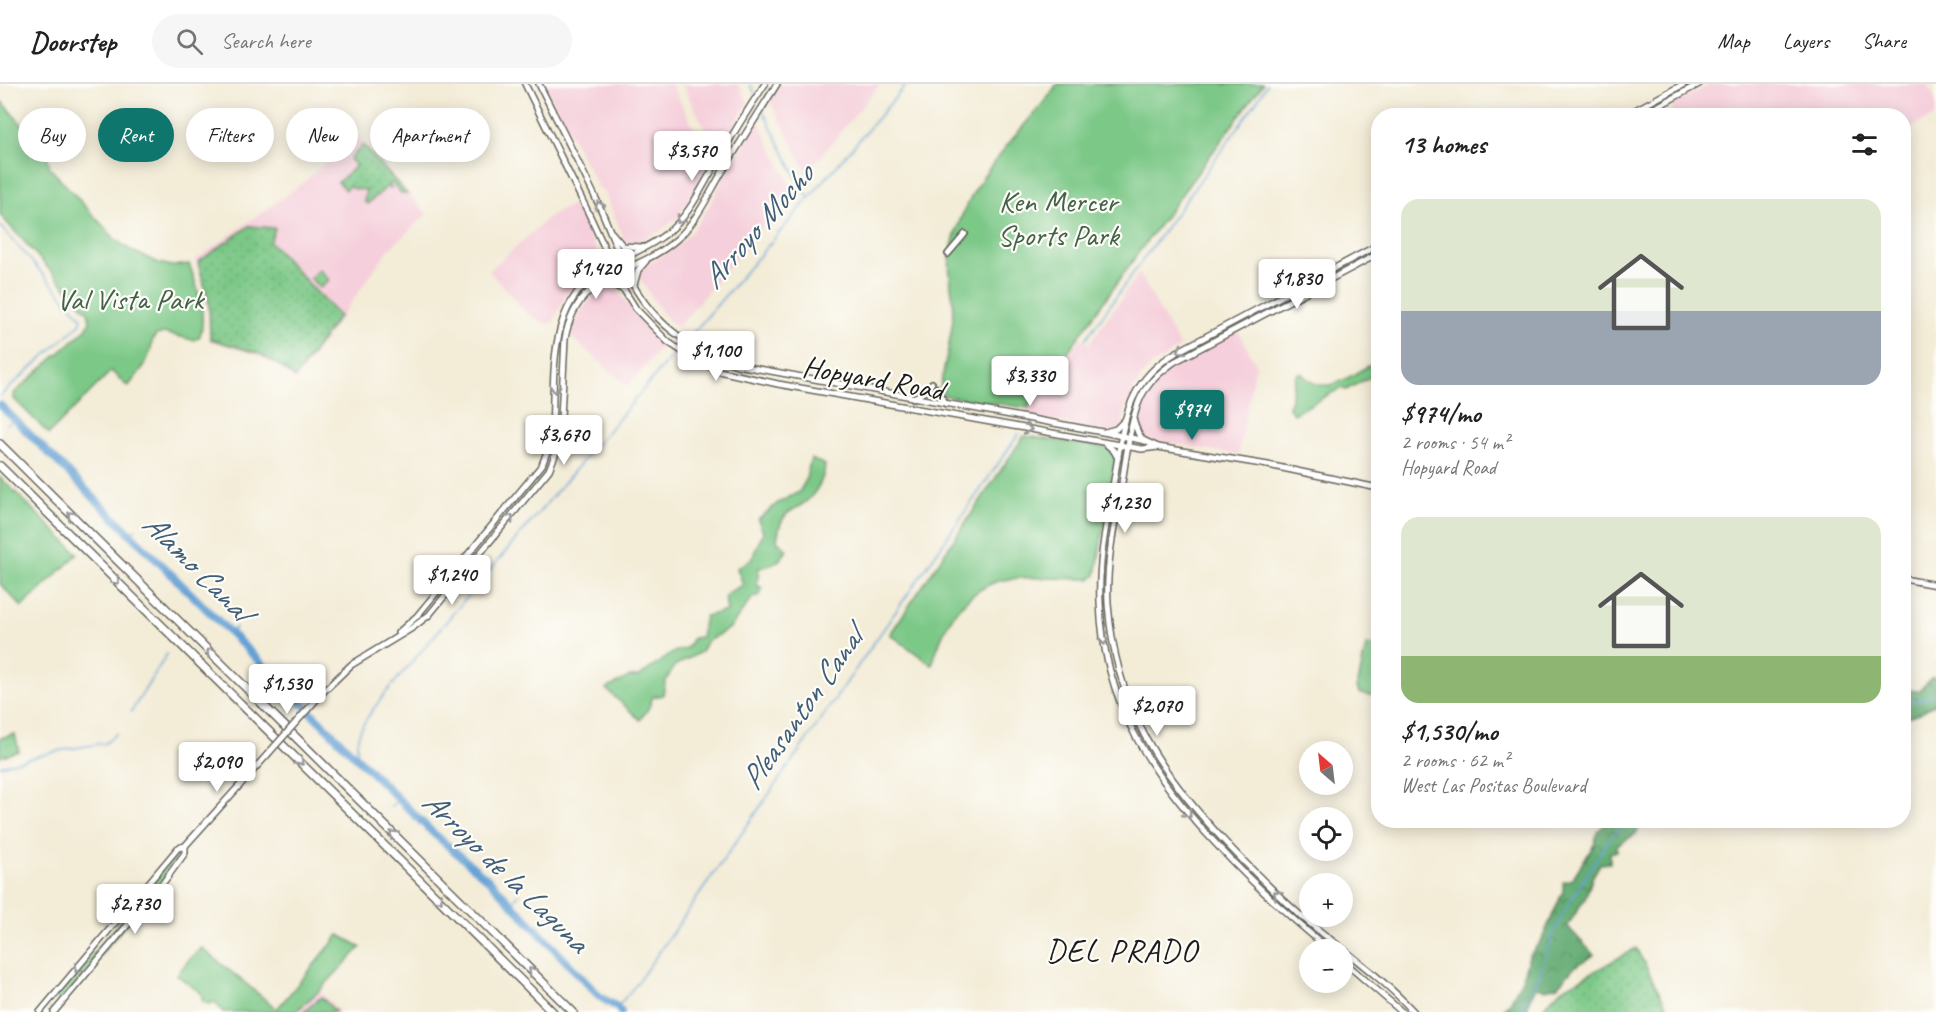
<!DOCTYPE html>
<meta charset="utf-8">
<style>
body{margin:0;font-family:Caveat,sans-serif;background:#f6f6f6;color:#222;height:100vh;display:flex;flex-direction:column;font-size:22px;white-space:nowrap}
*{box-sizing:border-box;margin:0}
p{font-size:20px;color:#767676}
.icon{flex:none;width:33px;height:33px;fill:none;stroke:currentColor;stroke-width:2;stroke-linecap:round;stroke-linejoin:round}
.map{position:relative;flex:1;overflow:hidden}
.drawer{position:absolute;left:1371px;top:24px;width:540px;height:720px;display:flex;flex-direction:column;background:#fff;border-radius:24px;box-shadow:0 3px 15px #0003}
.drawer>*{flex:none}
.top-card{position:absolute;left:18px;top:24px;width:570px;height:54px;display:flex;gap:12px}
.needle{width:39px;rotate:332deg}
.buttons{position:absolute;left:1299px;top:657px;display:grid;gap:12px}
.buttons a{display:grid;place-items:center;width:54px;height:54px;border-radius:50%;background:#fff;box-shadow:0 3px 15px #0003;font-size:30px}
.price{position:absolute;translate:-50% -51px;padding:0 14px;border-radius:6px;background:#fff;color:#222;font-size:20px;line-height:39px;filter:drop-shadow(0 2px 3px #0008)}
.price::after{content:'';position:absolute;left:50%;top:36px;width:18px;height:14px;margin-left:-9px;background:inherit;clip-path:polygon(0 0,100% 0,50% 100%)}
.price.active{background:#0f766e;color:#fff}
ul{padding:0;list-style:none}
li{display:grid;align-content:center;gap:12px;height:318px;padding:0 30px}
li span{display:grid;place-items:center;height:186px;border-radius:18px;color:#555}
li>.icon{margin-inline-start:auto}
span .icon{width:108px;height:108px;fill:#fffc;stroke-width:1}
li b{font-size:26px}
h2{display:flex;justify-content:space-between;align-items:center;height:72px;padding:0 30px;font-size:26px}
.tag{padding:0 21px;border-radius:27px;background:#fff;box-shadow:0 3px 15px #0003;font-size:21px;line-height:54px}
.tag.active{background:#0f766e;color:#fff}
header{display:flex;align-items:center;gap:36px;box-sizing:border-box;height:84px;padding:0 30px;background:#fff;border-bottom:2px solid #e0e0e0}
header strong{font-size:28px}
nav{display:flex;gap:33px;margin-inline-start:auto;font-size:21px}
.search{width:420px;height:54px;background:#f6f6f6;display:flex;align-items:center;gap:15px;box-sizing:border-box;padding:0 21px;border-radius:33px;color:#767676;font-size:22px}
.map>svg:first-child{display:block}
.built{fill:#f5cfdb}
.grass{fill:url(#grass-dots);stroke:#4c7252;stroke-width:1.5}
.forest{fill:url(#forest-crowns);stroke:#406448;stroke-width:1.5}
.park{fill:#7cc887;stroke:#4c7252;stroke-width:1.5}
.garden{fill:url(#garden-furrows);stroke:#4c7252;stroke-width:1.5}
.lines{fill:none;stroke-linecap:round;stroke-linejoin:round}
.stream{stroke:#65a1d5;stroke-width:1.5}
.river{stroke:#65a1d5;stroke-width:8}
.tertiary-casing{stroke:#67655d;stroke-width:8}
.secondary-casing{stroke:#67655d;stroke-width:8}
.motorway-casing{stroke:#67655d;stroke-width:10}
.tertiary{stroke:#fff;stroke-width:4.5}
.secondary{stroke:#fff;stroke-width:5}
.motorway{stroke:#fff;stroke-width:7}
.secondary-bridge-casing{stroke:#67655d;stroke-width:8;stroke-linecap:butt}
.secondary-bridge{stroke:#fff;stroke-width:5}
.oneway{stroke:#999}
.labels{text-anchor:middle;stroke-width:4.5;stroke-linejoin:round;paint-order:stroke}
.park-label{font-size:30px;fill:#426147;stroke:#fdfcf7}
.street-label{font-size:30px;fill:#1c1c1c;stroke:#fdfcf7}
.water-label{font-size:32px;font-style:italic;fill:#405e78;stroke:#fdfcf7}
.neighbourhood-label{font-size:32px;letter-spacing:1.5px;fill:#1c1c1c;stroke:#fdfcf7}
</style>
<header>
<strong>Doorstep</strong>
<div class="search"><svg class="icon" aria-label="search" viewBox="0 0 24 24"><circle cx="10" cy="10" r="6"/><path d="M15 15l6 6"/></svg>Search here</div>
<nav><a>Map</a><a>Layers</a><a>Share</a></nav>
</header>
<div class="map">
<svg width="1936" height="928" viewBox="0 0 1936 928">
<defs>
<pattern id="grass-dots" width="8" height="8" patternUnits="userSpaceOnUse" patternTransform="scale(1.5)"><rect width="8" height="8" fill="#7cc887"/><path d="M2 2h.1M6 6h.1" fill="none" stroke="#6bab74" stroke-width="1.8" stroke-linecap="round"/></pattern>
<pattern id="forest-crowns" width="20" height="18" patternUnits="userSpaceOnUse" patternTransform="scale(1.5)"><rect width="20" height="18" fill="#65ac74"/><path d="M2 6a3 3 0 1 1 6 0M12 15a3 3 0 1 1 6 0" fill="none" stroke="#528b5e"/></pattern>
<pattern id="garden-furrows" width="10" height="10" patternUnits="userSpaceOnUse" patternTransform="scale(1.5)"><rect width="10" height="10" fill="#7cc887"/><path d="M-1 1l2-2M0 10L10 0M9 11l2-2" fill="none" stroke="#6bab74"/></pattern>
</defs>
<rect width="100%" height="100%" fill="#fdfcf7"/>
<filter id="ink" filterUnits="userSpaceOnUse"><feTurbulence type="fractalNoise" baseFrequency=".0167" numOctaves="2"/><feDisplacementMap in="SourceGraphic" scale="12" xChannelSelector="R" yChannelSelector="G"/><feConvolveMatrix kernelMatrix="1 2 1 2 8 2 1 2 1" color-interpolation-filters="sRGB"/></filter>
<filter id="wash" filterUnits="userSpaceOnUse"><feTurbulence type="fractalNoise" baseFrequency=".008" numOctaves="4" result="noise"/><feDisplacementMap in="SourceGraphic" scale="24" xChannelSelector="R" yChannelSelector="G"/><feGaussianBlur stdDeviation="1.35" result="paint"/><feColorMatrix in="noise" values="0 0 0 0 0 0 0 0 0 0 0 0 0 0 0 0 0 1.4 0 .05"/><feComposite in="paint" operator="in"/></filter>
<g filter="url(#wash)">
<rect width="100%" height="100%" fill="#f3ecd7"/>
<!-- built -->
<g class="built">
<path d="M544,0H671L712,78L678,133L660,147L632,160L626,159L605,109L598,103Z"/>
<path d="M682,0H738L748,19L723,59H715L709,53Z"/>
<path d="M780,0H880L807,89L770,17Z"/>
<path d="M1711,0H1927L1936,17V31L1904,48V32L1675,31L1672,26L1675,19Z"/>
<path d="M758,37L793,106L677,244L663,230L638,191L641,184L671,167L691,149L715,112L718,103Z"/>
<path d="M356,51L427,130L388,166L296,297L275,281L255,270L210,257L207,214L195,176L303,99Z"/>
<path d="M576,119L600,175L597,183L574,203L565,214L554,237L547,240L529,231L489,187L551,131Z"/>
<path d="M1139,189L1180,263L1152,281L1142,292L1134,304L1125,326L1121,351L1023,331L1081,254L1089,260Z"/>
<path d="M607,201L616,204L639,236L664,260L628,302L570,252L581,226L598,206Z"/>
<path d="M1238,247L1256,280L1238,371L1132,352L1138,325L1147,306L1160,290L1179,277Z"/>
<path d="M319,907L340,928H295Z"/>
</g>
<!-- grass -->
<g class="grass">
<path d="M363,61L407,110H402L392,99L389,101L391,104L387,103L367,120L364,117L366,106L354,105L349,102L345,106L338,98L356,82L350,75Z"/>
<path d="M249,142L275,144L270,158L339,232L295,294L283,284L260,270L210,255L209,219L198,178Z"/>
<path d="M1636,864L1670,928H1539L1559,907Z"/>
</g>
<!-- forest -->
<g class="forest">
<path d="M1932,593L1936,594V619L1920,629L1904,634V609L1908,606L1919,607Z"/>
<path d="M1609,736L1642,737L1636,750L1617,761V767L1610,769V779L1600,780L1593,792L1586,813L1568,841L1569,844L1594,871L1574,883L1558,902L1545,905L1536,903L1527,921L1530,928H1500L1510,918L1522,895L1529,872L1542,855L1563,807V798L1572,795L1595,759L1597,748Z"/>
</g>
<!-- park -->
<g class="park">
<path d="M1057,0H1263L1139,168L1028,324L946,312L940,305C944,282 951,257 953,233C955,214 947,193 950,174C959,108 1009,60 1049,12Z"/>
<path d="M0,16L46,67L50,84L116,156L132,167L159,179L172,182L189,180C197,201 208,232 199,254L193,256L164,249L156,251L152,257L151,266L144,282L128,303L111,287L49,350L14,315V309L87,244L90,236L88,228L0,131Z"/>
<path d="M319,185L329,196L320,204L310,194Z"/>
<path d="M1370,281L1374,291L1346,306L1341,304L1293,330L1289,323L1296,291L1301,289C1324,315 1346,294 1370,281Z"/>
<path d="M1024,352L1116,365L1096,491L1090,495C1064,495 1015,490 993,499C956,515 942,546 932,581L890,550Z"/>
<path d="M811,375L825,381C824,397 814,413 800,422C793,426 786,428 782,437C779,442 778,450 777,456L787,466C779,479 773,481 759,484L757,501L762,504L760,511L753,513L730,544L706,558L701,568L674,582L665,599L663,611L653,613L648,625L640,636L606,605L629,593H638L674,568L687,564L693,554L701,553L705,532L727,527L725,513L729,508L743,501L737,484L753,474C755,463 760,458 763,448L758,436L778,419L799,408L805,398Z"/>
<path d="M0,393L78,470L22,523L0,500Z"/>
<path d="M1366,562H1378V612L1361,610L1357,604Z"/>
<path d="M15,650L19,667L0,673V654Z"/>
<path d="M339,851L361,863L319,907L295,928H223L215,918L208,920L202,916V910L177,891L190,874L202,864L277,925Z"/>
<path d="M321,913L336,928H304Z"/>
</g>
<!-- garden -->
<path class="garden" d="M181,767L162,798L63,915H56V911L75,891L176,770Z"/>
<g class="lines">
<!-- stream -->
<g class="stream">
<path d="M750,0L755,10"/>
<path d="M762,25L801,102L809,113"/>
<path d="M0,142L82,234L80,240L0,312"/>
<path d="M1085,256L1257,17L1267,0"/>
<path d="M681,263L907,0"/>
<path d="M7,341L14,335"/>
<path d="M130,451L136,445"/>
<path d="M231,549L236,543"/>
<path d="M1904,620L1936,610"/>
<path d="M131,628L167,570"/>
<path d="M360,677C349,653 369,631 383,612L677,266"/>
<path d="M0,682L62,666L106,659L117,649"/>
<path d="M390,723L399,715"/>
<path d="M511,820L519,810"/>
<path d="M617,923L635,902L683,834L1019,350"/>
<path d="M1519,928L1539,892L1554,848L1567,823L1607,758L1627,736"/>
</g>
<!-- river -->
<path class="river" d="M0,321L433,749L492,799L600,913L617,923L621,928"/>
</g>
</g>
<g filter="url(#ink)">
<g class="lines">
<defs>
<g id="tertiary">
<path d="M948,170L965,150"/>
<path d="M937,304L946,320"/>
<path d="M913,314L926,307L932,299"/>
</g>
<g id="secondary">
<path d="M525,0L588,128L624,206L636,225L668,258L692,274L719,287L778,300L1142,365L1158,363"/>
<path d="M539,0C559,40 579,79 598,119C609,142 617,167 628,191C650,237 690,266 737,281L1108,349L1145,357L1158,363L1268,381L1378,404"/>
<path d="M1651,29L1661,26L1672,32"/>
<path d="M1624,32L1684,0"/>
<path d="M1640,32L1699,0"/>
<path d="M612,149L623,162L642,163"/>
<path d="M1378,170L1174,278C1162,287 1153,294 1145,306C1130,327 1125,385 1120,411C1113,446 1106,484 1108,520C1116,624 1158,687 1228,761C1251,785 1275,809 1300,831C1338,863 1380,891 1414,928"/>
<path d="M598,199L611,200L622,205"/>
<path d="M634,201L638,186L646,177"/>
<path d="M1134,338L1138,349L1143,356"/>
<path d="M1105,348L1116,345L1125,336"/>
<path d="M1105,359L1114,367L1118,374"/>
<path d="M1904,495L1936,501"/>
<path d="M398,549L417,532L542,381L550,360L552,348C555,290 546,218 605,184C627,171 656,161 675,142C693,124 704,99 717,78C732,51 748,25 765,0"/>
<path d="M324,607L351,581L412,544L429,531L549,386L558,364L560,353L565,255C577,185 636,192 677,155C696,138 708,112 721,90C739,60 758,30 777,0"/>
<path d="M1330,866C1291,834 1254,801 1220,764C1152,693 1103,619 1100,518C1098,477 1107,436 1114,396C1124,341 1124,299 1177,268L1378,161"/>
<path d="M1342,876L1402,928"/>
<path d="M40,928L178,764L185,762L267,671"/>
<path d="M54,928L163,799L185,769V762"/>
</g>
<g id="motorway">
<path d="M0,360L573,928"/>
<path d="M0,382L553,928"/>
</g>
</defs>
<!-- tertiary casing -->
<use href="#tertiary" class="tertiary-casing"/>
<!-- secondary casing -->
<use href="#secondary" class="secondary-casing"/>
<!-- motorway casing -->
<use href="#motorway" class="motorway-casing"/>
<!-- tertiary -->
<use href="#tertiary" class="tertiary"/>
<!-- secondary -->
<use href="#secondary" class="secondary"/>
<!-- motorway -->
<use href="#motorway" class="motorway"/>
<defs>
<path id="secondary-bridge" d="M267,671L324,607"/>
</defs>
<!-- secondary-bridge casing -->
<use href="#secondary-bridge" class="secondary-bridge-casing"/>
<!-- secondary-bridge -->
<use href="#secondary-bridge" class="secondary-bridge"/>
</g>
<!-- one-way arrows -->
<defs><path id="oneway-chevron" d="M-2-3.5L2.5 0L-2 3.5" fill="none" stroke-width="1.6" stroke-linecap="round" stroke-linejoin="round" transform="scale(1.5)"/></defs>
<g class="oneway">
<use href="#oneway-chevron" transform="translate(599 121) rotate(-114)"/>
<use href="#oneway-chevron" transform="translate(680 136) rotate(131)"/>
<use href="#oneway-chevron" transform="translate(1181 266) rotate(151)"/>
<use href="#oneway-chevron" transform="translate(555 305) rotate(93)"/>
<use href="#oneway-chevron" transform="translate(1028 345) rotate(10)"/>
<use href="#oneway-chevron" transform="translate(71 431) rotate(-135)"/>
<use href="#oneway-chevron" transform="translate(510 434) rotate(-50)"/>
<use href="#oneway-chevron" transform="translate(116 497) rotate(45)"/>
<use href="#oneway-chevron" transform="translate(1104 557) rotate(83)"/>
<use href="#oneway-chevron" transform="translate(210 568) rotate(-135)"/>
<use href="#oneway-chevron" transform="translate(300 678) rotate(45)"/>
<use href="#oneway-chevron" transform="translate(1188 730) rotate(49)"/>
<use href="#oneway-chevron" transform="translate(393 750) rotate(-135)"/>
<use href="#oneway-chevron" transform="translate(1277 810) rotate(-137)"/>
<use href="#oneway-chevron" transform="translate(439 815) rotate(45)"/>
<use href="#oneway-chevron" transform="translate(78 885) rotate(131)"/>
<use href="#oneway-chevron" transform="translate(532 887) rotate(-135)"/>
</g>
</g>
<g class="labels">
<!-- park labels -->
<g class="park-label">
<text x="1058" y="127">Ken Mercer<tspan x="1058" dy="34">Sports Park</tspan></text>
<text x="130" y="225">Val Vista Park</text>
</g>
<!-- street labels -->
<g class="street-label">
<text transform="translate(873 294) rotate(10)" y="10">Hopyard Road</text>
</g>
<!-- water labels -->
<g class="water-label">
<text transform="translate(757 142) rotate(-49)" y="11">Arroyo Mocho</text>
<text transform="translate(197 482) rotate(45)" y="11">Alamo Canal</text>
<text transform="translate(801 625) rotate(-55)" y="11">Pleasanton Canal</text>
<text transform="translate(506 787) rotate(44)" y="11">Arroyo de la Laguna</text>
</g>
<!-- neighbourhood labels -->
<g class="neighbourhood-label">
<text x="1122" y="877">DEL PRADO</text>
</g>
</g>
</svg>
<div class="buttons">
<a><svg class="needle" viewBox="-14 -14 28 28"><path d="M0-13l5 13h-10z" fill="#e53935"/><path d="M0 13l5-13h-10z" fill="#767676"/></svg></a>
<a><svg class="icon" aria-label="locate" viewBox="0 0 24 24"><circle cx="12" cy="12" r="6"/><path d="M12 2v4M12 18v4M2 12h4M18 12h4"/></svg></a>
<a>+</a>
<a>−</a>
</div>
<b class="price" style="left:692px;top:98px">$3,570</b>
<b class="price" style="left:596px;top:216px">$1,420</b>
<b class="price" style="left:1297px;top:226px">$1,830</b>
<b class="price" style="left:716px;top:298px">$1,100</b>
<b class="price" style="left:1030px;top:323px">$3,330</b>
<b class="price active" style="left:1192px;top:357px">$974</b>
<b class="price" style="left:564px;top:382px">$3,670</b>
<b class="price" style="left:1125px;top:450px">$1,230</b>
<b class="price" style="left:452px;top:522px">$1,240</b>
<b class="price" style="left:287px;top:631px">$1,530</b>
<b class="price" style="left:1157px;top:653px">$2,070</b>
<b class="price" style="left:217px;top:709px">$2,090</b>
<b class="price" style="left:135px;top:851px">$2,730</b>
<div class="top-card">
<a class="tag">Buy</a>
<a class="tag active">Rent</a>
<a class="tag">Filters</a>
<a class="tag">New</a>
<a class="tag">Apartment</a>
</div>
<section class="drawer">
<h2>13 homes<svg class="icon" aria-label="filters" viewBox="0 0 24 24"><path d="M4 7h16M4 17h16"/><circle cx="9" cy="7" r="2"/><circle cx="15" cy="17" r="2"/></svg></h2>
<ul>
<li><span style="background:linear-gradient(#dfe7d0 60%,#9aa5b1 0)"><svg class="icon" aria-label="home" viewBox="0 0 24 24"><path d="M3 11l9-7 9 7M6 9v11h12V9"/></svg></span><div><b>$974/mo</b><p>2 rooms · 54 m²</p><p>Hopyard Road</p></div></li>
<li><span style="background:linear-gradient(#dfe7d0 75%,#8fb573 0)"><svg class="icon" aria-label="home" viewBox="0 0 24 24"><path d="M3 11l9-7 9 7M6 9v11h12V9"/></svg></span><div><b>$1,530/mo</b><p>2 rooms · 62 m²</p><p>West Las Positas Boulevard</p></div></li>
</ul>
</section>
</div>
